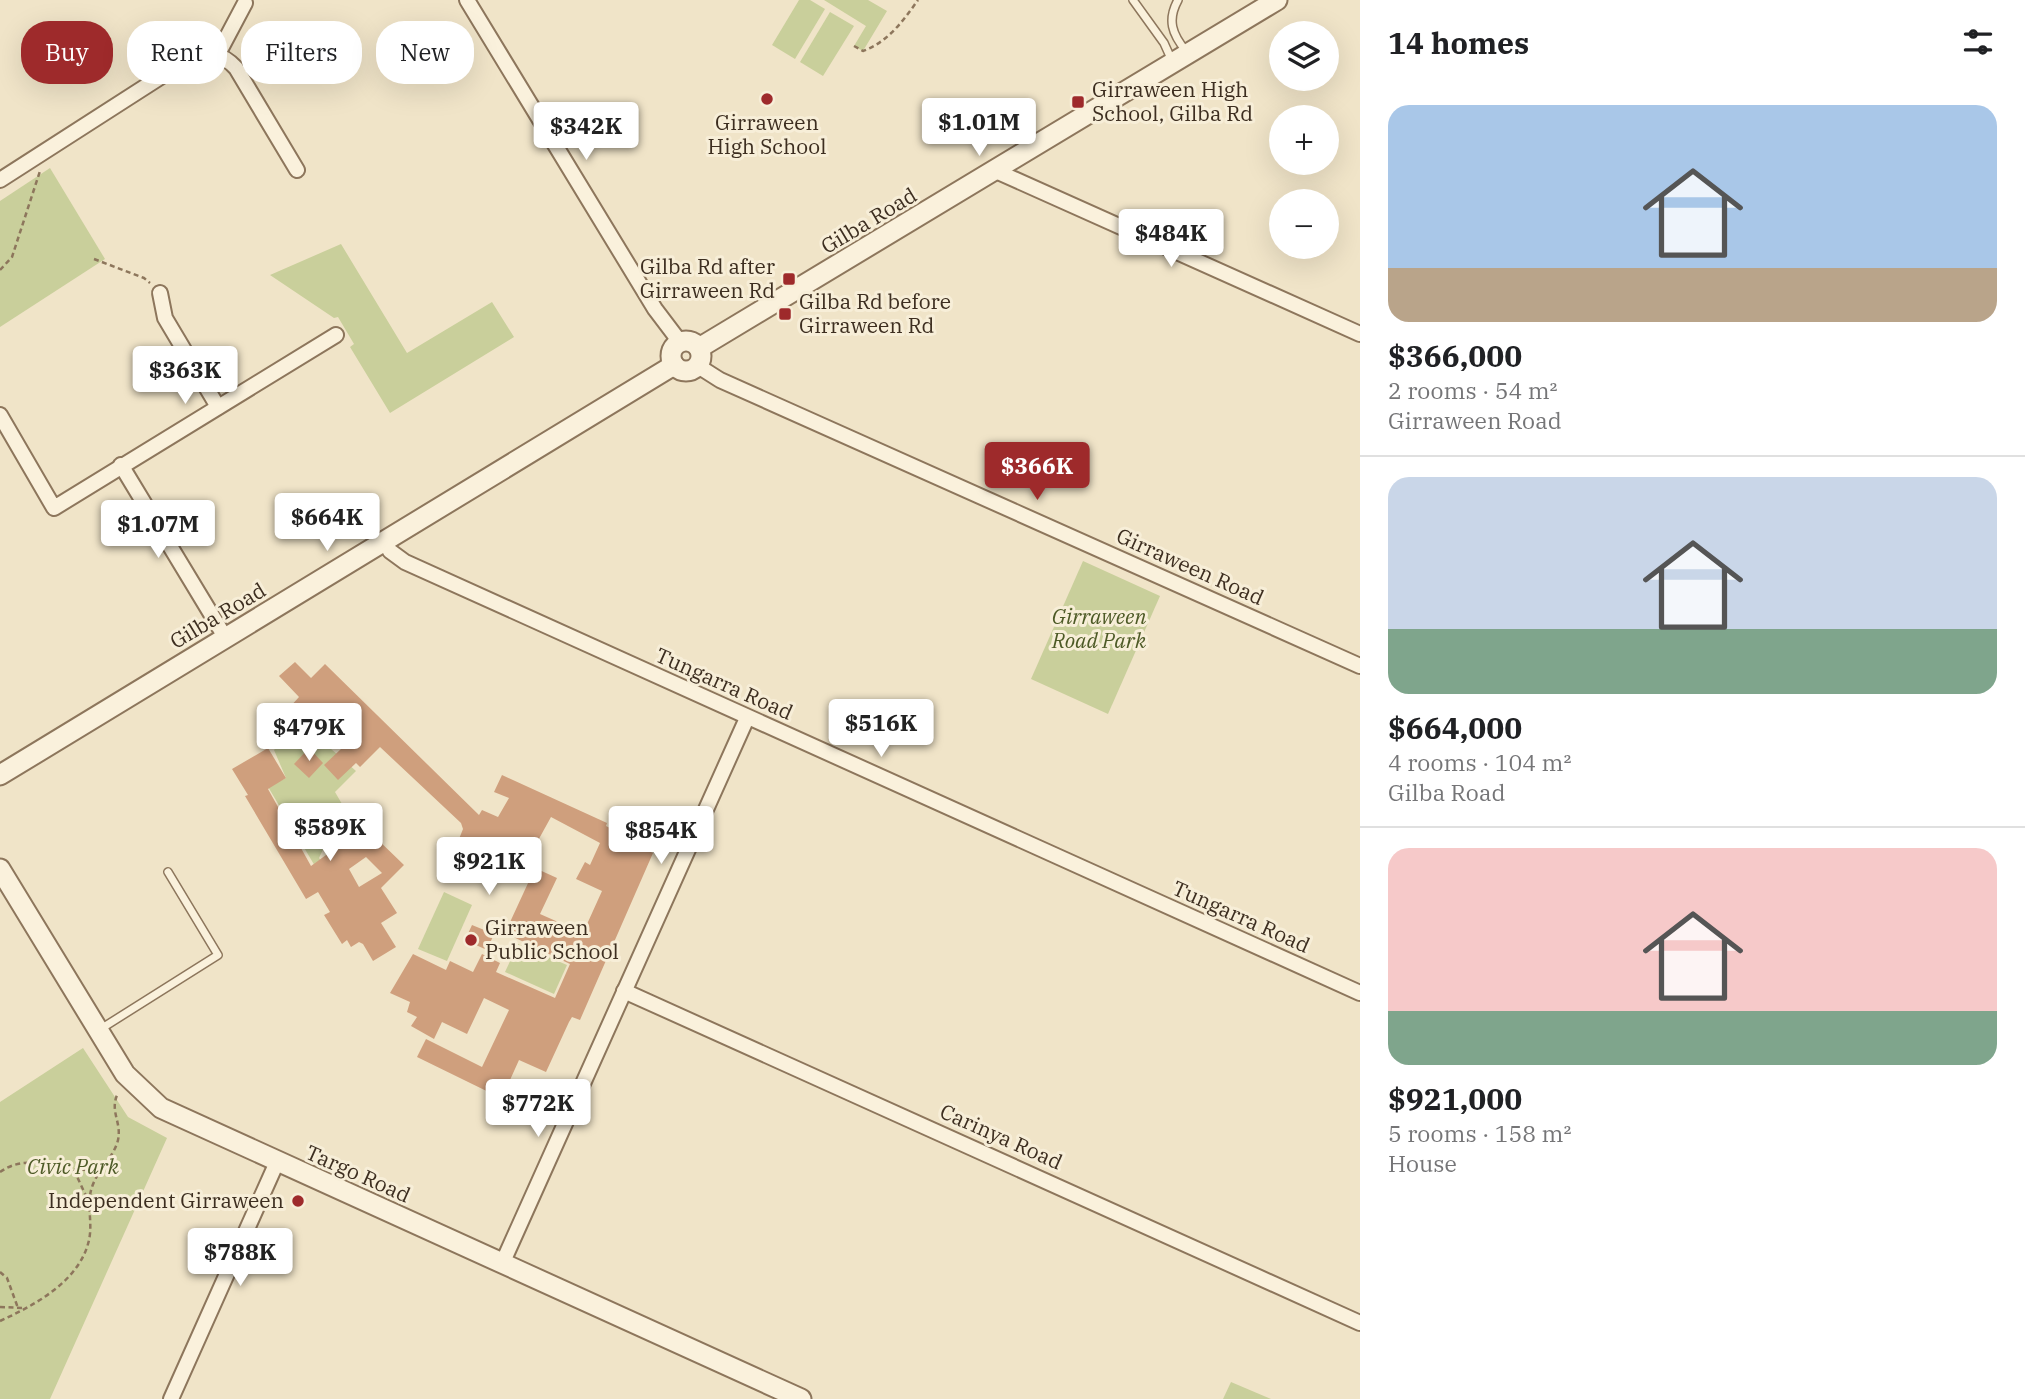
<!DOCTYPE html>
<meta charset="utf-8">
<style>
body{margin:0;font-family:"IBM Plex Serif",serif;background:#f6f6f6;color:#202124;height:100vh;display:flex;flex-direction:column;font-size:26px;white-space:nowrap}
*{box-sizing:border-box;margin:0}
p{font-size:23px;color:#757577}
.icon{flex:none;width:38px;height:38px;fill:none;stroke:currentColor;stroke-width:2;stroke-linecap:round;stroke-linejoin:round}
.map{position:relative;flex:1;overflow:hidden}
.panel{display:flex;flex-direction:column;background:#fff;width:665px}
.panel>*{flex:none}
.top-card{position:absolute;left:21px;top:21px;width:665px;height:63px;display:flex;gap:14px}
.tools{position:absolute;left:1269px;top:21px;display:grid;gap:14px}
.tools a{display:grid;place-items:center;width:70px;height:70px;border-radius:50%;background:#fff;box-shadow:0 7px 28px #0002;font-size:35px}
.price{position:absolute;translate:-50% -60px;padding:0 16px;border-radius:7px;background:#fff;color:#222;font-size:23px;line-height:46px;filter:drop-shadow(0 2px 4px #0008)}
.price::after{content:'';position:absolute;left:50%;top:42px;width:21px;height:16px;margin-left:-10px;background:inherit;clip-path:polygon(0 0,100% 0,50% 100%)}
.price.current{background:#9e2a2b;color:#fff}
ul{padding:0;list-style:none}
li{display:grid;align-content:center;gap:14px;height:371px;padding:0 28px}
li+li{border-top:2px solid #e0e0e0}
li span{display:grid;place-items:center;height:217px;border-radius:21px;color:#555}
li>.icon{margin-inline-start:auto}
span .icon{width:126px;height:126px;fill:#fffc;stroke-width:1}
li b{font-size:30px}
h2{display:flex;justify-content:space-between;align-items:center;height:84px;padding:0 28px;font-size:30px}
.tag{padding:0 24px;border-radius:28px;background:#fff;box-shadow:0 7px 28px #0002;font-size:24px;line-height:63px}
.tag.current{background:#9e2a2b;color:#fff}
main{display:flex;flex:1;min-height:0}
.map>svg:first-child{display:block}
.green{fill:#c9cf9b}
.building{fill:#cf9f7d;fill-rule:evenodd}
.lines{fill:none;stroke-linecap:round;stroke-linejoin:round}
.service-casing{stroke:#8d765c;stroke-width:10}
.minor-casing{stroke:#8d765c;stroke-width:18}
.tertiary-casing{stroke:#8d765c;stroke-width:23}
.path{stroke:#8d765c;stroke-width:2.5;stroke-dasharray:5 3.5;stroke-linecap:butt}
.service{stroke:#faf1dc;stroke-width:7}
.minor{stroke:#faf1dc;stroke-width:14}
.tertiary{stroke:#faf1dc;stroke-width:19}
.poi-dot{fill:#9e2a2b;stroke:#f7eed8;stroke-width:2.5}
.labels{text-anchor:middle;stroke-width:6;stroke-linejoin:round;paint-order:stroke}
.poi-label{font-size:21px;fill:#3d2e20;stroke:#f7eed8;text-anchor:start}
.street-label{font-size:21px;fill:#3d2e20;stroke:#f7eed8}
.park-label{font-size:21px;font-style:italic;fill:#4d5a26;stroke:#f7eed8}
</style>
<main>
<div class="map">
<svg width="1360" height="1399" viewBox="0 0 1360 1399">
<rect width="100%" height="100%" fill="#f0e4c8"/>
<!-- green -->
<g class="green">
<path d="M799,0H810L825,9L795,59L772,45Z"/>
<path d="M824,0H868L887,11L863,51L854,46L866,26Z"/>
<path d="M830,12L854,26L823,76L800,62Z"/>
<path d="M50,168L105,259L0,327V201Z"/>
<path d="M341,244L407,353L492,302L514,337L390,413L350,347L354,344L338,317L334,318L270,275Z"/>
<path d="M1083,561L1160,596L1108,714L1031,679Z"/>
<path d="M291,732L311,752L322,741L356,771L335,792L342,804L372,837L345,844L326,843L319,858L335,879L325,883L264,780L275,773L280,781L286,778L274,750Z"/>
<path d="M444,892L472,905L447,961L418,949Z"/>
<path d="M518,944L567,965L554,994L505,972Z"/>
<path d="M83,1048L128,1117L167,1138L50,1399H0V1102Z"/>
<path d="M1231,1382L1271,1399H1223Z"/>
</g>
<!-- building -->
<g class="building">
<path d="M295,662L311,678L325,664L479,815L482,810L498,817L509,798L494,792L502,775L607,823L606,826L626,836L624,840L653,853L580,1020L572,1017L569,1022L546,1072L519,1060L510,1080L518,1084L509,1102L417,1057L426,1039L482,1067L509,1010L484,998L467,1034L442,1022L434,1039L411,1026L417,1017L407,1012L410,1002L390,993L413,954L446,970L450,961L473,972L482,954L500,963L496,972L555,998L570,964L505,933L535,868L557,878L540,914L583,933L602,891L576,879L585,862L590,865L600,843L551,817L530,855L507,844L495,872L453,854L463,829L461,823L380,747L360,767L356,763L338,780L324,765L341,749L325,733L318,739L288,709L299,697L279,676Z"/>
<path d="M268,748L286,778L268,789L311,866L348,839L328,819L342,805L404,865L381,888L397,913L381,923L396,947L373,961L363,944L359,942L351,947L347,940L342,944L324,915L330,912L318,892L306,899L245,796L248,795L232,769ZM366,857L382,873L359,887L349,869Z"/>
<path d="M309,748L323,763L309,778L294,764Z"/>
<path d="M472,925L494,934L487,950L465,940Z"/>
</g>
<g class="lines">
<defs>
<g id="service">
<path d="M1133,0L1164,43L1173,63"/>
<path d="M1178,0C1167,20 1172,34 1186,51"/>
<path d="M99,1030L218,955L168,872"/>
</g>
<g id="minor">
<path d="M467,0L655,309L680,342"/>
<path d="M218,54L245,3"/>
<path d="M996,171L1360,334"/>
<path d="M0,180L190,58C209,52 221,52 236,68L297,170"/>
<path d="M160,293L165,318L218,407"/>
<path d="M698,366L720,380L1360,666"/>
<path d="M0,415L54,508L336,335"/>
<path d="M121,465L225,637"/>
<path d="M385,542L390,551L405,562L1360,993"/>
<path d="M624,991L1360,1323"/>
<path d="M502,1264L747,718"/>
<path d="M171,1399L277,1162"/>
</g>
<g id="tertiary">
<circle cx="686" cy="356" r="15"/>
<path d="M699,348L1277,0"/>
<path d="M0,775L674,365"/>
<path d="M0,869L125,1074L161,1108L801,1399"/>
</g>
</defs>
<!-- service casing -->
<use href="#service" class="service-casing"/>
<!-- minor casing -->
<use href="#minor" class="minor-casing"/>
<!-- tertiary casing -->
<use href="#tertiary" class="tertiary-casing"/>
<!-- path -->
<g class="path">
<path d="M854,46L863,51C888,42 903,21 918,0"/>
<path d="M94,259L144,278L150,283"/>
<path d="M0,270L12,257L40,171"/>
<path d="M74,1170L87,1198"/>
<path d="M0,1172C33,1149 65,1177 100,1168"/>
<path d="M0,1272L7,1278L18,1308"/>
<path d="M0,1307L25,1308"/>
<path d="M0,1321C35,1305 80,1281 89,1240C93,1222 86,1205 92,1187C98,1169 114,1157 118,1140C122,1122 109,1111 118,1093"/>
</g>
<!-- service -->
<use href="#service" class="service"/>
<!-- minor -->
<use href="#minor" class="minor"/>
<!-- tertiary -->
<use href="#tertiary" class="tertiary"/>
</g>
<!-- markers -->
<g class="poi-dot">
<circle cx="767" cy="99" r="7"/>
<rect x="1071" y="95" width="14" height="14" rx="3.5"/>
<rect x="782" y="272" width="14" height="14" rx="3.5"/>
<rect x="778" y="307" width="14" height="14" rx="3.5"/>
<circle cx="471" cy="940" r="7"/>
<circle cx="298" cy="1201" r="7"/>
</g>
<g class="labels">
<!-- poi labels -->
<g class="poi-label">
<text x="1092" y="97">Girraween High<tspan x="1092" dy="24">School, Gilba Rd</tspan></text>
<text x="767" y="130" text-anchor="middle">Girraween<tspan x="767" dy="24">High School</tspan></text>
<text x="775" y="274" text-anchor="end">Gilba Rd after<tspan x="775" dy="24">Girraween Rd</tspan></text>
<text x="799" y="309">Gilba Rd before<tspan x="799" dy="24">Girraween Rd</tspan></text>
<text x="485" y="935">Girraween<tspan x="485" dy="24">Public School</tspan></text>
<text x="284" y="1208" text-anchor="end">Independent Girraween</text>
</g>
<!-- street labels -->
<g class="street-label">
<text transform="translate(869 221) rotate(-31)" y="7">Gilba Road</text>
<text transform="translate(1190 567) rotate(24)" y="7">Girraween Road</text>
<text transform="translate(218 616) rotate(-31)" y="7">Gilba Road</text>
<text transform="translate(724 684) rotate(24)" y="7">Tungarra Road</text>
<text transform="translate(1241 917) rotate(24)" y="7">Tungarra Road</text>
<text transform="translate(1001 1137) rotate(24)" y="7">Carinya Road</text>
<text transform="translate(358 1174) rotate(24)" y="7">Targo Road</text>
</g>
<!-- park labels -->
<g class="park-label">
<text x="1099" y="624">Girraween<tspan x="1099" dy="24">Road Park</tspan></text>
<text x="73" y="1174">Civic Park</text>
</g>
</g>
</svg>
<div class="tools">
<a><svg class="icon" aria-label="layers" viewBox="0 0 24 24"><path d="M12 4l9 5-9 5-9-5zM3 14l9 5 9-5"/></svg></a>
<a>+</a>
<a>−</a>
</div>
<b class="price" style="left:979px;top:158px">$1.01M</b>
<b class="price" style="left:586px;top:162px">$342K</b>
<b class="price" style="left:1171px;top:269px">$484K</b>
<b class="price" style="left:185px;top:406px">$363K</b>
<b class="price current" style="left:1037px;top:502px">$366K</b>
<b class="price" style="left:327px;top:553px">$664K</b>
<b class="price" style="left:158px;top:560px">$1.07M</b>
<b class="price" style="left:881px;top:759px">$516K</b>
<b class="price" style="left:309px;top:763px">$479K</b>
<b class="price" style="left:330px;top:863px">$589K</b>
<b class="price" style="left:661px;top:866px">$854K</b>
<b class="price" style="left:489px;top:897px">$921K</b>
<b class="price" style="left:538px;top:1139px">$772K</b>
<b class="price" style="left:240px;top:1288px">$788K</b>
<div class="top-card">
<a class="tag current">Buy</a>
<a class="tag">Rent</a>
<a class="tag">Filters</a>
<a class="tag">New</a>
</div>
</div>
<section class="panel">
<h2>14 homes<svg class="icon" aria-label="filters" viewBox="0 0 24 24"><path d="M4 7h16M4 17h16"/><circle cx="9" cy="7" r="2"/><circle cx="15" cy="17" r="2"/></svg></h2>
<ul>
<li><span style="background:linear-gradient(#a9c7e8 75%,#b9a48a 0)"><svg class="icon" aria-label="home" viewBox="0 0 24 24"><path d="M3 11l9-7 9 7M6 9v11h12V9"/></svg></span><div><b>$366,000</b><p>2 rooms · 54 m²</p><p>Girraween Road</p></div></li>
<li><span style="background:linear-gradient(#c9d6e8 70%,#7fa58c 0)"><svg class="icon" aria-label="home" viewBox="0 0 24 24"><path d="M3 11l9-7 9 7M6 9v11h12V9"/></svg></span><div><b>$664,000</b><p>4 rooms · 104 m²</p><p>Gilba Road</p></div></li>
<li><span style="background:linear-gradient(#f6c9c9 75%,#7fa58c 0)"><svg class="icon" aria-label="home" viewBox="0 0 24 24"><path d="M3 11l9-7 9 7M6 9v11h12V9"/></svg></span><div><b>$921,000</b><p>5 rooms · 158 m²</p><p>House</p></div></li>
</ul>
</section>
</main>
